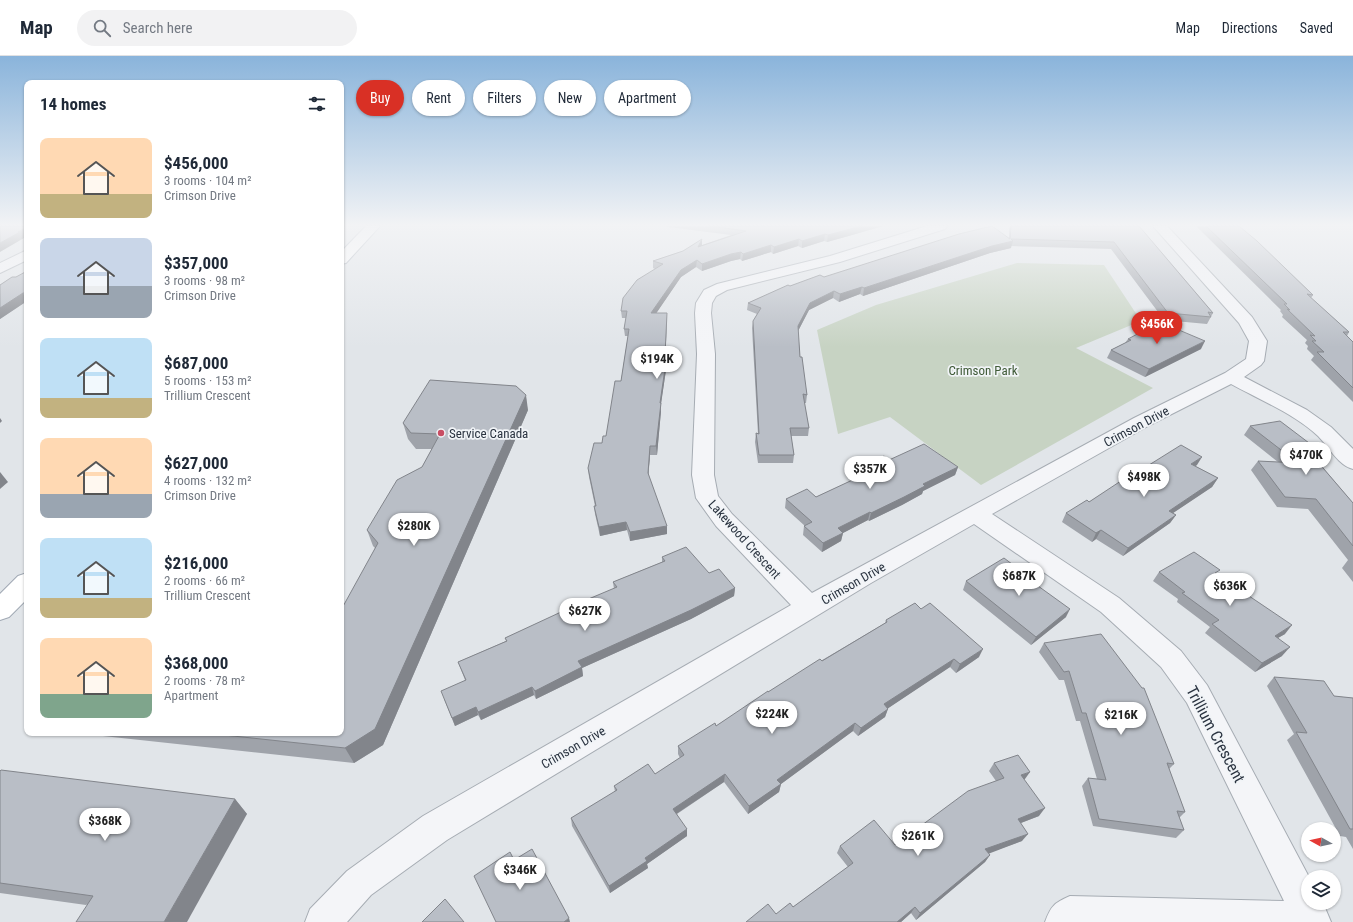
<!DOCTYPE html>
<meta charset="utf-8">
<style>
body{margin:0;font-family:"Roboto Condensed",sans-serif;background:#f2f2f3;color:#1f2937;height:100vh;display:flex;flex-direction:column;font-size:15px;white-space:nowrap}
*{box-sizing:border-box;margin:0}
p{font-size:13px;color:#747a83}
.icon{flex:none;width:22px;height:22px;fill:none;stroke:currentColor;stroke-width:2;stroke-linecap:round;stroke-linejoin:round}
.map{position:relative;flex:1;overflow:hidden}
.panel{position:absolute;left:24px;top:24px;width:320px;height:656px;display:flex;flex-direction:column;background:#fff;border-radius:8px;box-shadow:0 1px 3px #0004}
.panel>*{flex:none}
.banner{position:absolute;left:356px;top:24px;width:380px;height:36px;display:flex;gap:8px}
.needle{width:26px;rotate:278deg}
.fabs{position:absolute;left:1301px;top:766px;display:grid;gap:8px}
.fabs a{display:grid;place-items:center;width:40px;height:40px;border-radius:50%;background:#fff;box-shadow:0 1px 3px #0004;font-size:20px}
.price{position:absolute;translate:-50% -34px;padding:0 9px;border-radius:14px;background:#fff;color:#222;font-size:13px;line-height:26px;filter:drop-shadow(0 1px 2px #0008)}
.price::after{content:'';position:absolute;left:50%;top:24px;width:12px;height:9px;margin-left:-6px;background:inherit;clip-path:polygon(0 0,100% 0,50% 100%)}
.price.selected{background:#d93025;color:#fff}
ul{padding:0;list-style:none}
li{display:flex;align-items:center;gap:12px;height:100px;padding:0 16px}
li span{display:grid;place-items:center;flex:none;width:112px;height:80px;border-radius:8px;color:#555}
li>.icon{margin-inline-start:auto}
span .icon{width:48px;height:48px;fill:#fffc;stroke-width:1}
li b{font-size:17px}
h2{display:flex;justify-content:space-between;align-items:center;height:48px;padding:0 16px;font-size:17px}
.chip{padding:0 14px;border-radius:18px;background:#fff;box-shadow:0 1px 3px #0004;font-size:14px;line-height:36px}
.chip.selected{background:#d93025;color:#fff}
header{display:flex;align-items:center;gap:24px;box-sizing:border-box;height:56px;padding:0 20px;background:#fff;border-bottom:1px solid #e0e1e3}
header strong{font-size:19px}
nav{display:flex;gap:22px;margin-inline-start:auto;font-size:14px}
.search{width:280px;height:36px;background:#f2f2f3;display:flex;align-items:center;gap:10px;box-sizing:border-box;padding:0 14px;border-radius:22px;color:#747a83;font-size:15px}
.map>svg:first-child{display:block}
.green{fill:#c7d3c3}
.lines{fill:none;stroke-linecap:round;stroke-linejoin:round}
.minor-casing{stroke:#a6acb3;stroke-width:2}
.major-casing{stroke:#a1a9b4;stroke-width:2}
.minor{fill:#f4f5f8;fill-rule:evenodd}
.major{fill:#fff;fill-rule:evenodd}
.wall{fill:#9fa3aa}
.shaded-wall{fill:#82858b}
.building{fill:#b9bec6;stroke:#82858b}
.poi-dot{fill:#c84d63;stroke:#f1f4f7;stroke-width:1.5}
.labels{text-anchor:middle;stroke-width:3.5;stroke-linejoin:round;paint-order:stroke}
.park-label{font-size:13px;fill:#405b38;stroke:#f1f4f7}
.street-label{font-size:13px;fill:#2a3340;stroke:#f1f4f7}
.poi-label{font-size:13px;fill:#2a3340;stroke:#f1f4f7;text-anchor:start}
.near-street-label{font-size:16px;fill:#2a3340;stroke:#f1f4f7}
</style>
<header>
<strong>Map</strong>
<div class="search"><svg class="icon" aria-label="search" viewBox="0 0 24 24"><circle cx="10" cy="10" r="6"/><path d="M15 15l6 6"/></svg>Search here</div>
<nav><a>Map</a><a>Directions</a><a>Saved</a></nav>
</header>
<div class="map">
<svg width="1353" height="866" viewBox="0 0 1353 866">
<rect width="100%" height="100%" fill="#e1e5e9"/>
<!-- green -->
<path class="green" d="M1017,207L1104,209L1141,265L1076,292L1153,332L981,429L890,361L838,378L817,274L876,249Z"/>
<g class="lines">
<defs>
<g id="minor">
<path d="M927,170H947L945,173L840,206L727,234L716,240L712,247L711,257L715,298L714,419L718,440L732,458L812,537L1134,362L1225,317L1246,303L1249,285L1239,267L1153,170H1167L1252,261L1267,285L1264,305L1261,309L1244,321L1307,354L1331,371L1353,393V413C1338,409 1329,391 1318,380C1295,358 1258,343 1231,328L1148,370L992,458L1119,542L1181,595L1207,629L1309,821L1308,847H1323L1331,866H1045C1051,850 1054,847 1070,840L1284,845L1187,647L1161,611L1101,556L974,468L871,527L447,784L371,839L347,866H305L310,853L347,815L423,760L791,549L716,470L696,442L692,419L697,298L695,257L696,247L704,234L717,228L830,200Z"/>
<path d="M27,194V204L0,217V207Z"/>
</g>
<g id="major">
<path d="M366,170H380L346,207L341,208V196Z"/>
<path d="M27,517V543L9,561L0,564V538L18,520Z"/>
</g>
</defs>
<!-- minor casing -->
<use href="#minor" class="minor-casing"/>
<!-- major casing -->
<use href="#major" class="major-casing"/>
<!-- minor -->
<use href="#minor" class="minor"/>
<!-- major -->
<use href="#major" class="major"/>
</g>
<!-- wall -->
<g class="wall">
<path d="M661,170H883L852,179L827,186L824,185L802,192L798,190L773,198L771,196L742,205L740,203L731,205L702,215L696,211L681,221L656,257H667L665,299H667V307L661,347V355L657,399H650L648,419L667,478L630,485L627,474L600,480L595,458L594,450H595L589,421L588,412L606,380L621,325L628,280H625L624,273L626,262H622L621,255L655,213L653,212V205L683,195L702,183V189L731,179Z"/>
<path d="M1010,170H1139L1213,257L1207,268L1164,264L1111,193L1011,190V192L990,197L863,240L860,238L839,246L833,242L809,254L798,275L800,301L807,339L806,347H804L809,372L808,380H791L794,399L793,407H758L755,386L756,377L758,378L752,272L753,265L757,258L747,254L748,247L790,230L824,221L1009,182V173Z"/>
<path d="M1196,170H1239L1313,239L1311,242L1349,276L1347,280L1353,286V346L1311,304L1314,300L1307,293L1308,290L1305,287L1307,284L1282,261L1283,259L1280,255L1281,254Z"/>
<path d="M27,215V245L0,263V229L16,221Z"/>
<path d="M1128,283L1201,293L1145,321L1107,302L1111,294L1125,287Z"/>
<path d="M528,354L383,689L354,707L75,677H341L375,492L373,490L367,474L422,411L432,393H416L408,383L403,367Z"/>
<path d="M1250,370L1313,390L1309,395L1353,447V526L1342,512L1348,504L1308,453L1277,451L1251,414L1258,405L1278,406L1244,379Z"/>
<path d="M889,404L958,411L955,419L923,435L922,438L902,449L869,465L868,464L843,477L841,485L822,496L803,479L804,470H805L785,452L786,443L816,441L853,424L855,415Z"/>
<path d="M1197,409L1195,410L1218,422L1212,431L1173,457L1176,459L1170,467L1123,500L1096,483L1092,486L1062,466L1066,457L1089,446L1141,414Z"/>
<path d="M662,501L709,517L735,532L734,540L691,563L582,612L583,620L536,643L534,639L481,664L478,659L455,670L444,643L465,624L458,606L506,585L505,582L560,557V555L614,533L613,526L662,506Z"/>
<path d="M1159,516L1217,518L1285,578L1278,582L1282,600L1255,616L1205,577L1210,571L1177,546L1178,543L1153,525Z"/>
<path d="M1029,521L1028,523L1066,561L1031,589L963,534L966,525Z"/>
<path d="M886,564L979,601L956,617L950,611L888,652L885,661L858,680L853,675L781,728L779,736L748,758L724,726L677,758L687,780L647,808L648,812L610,837L572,770L571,762L615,736L614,730L655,718L680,702L678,698V690L716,670L768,636L885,567Z"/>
<path d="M1044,587L1174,708L1169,713L1185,756L1179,762L1184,774L1176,782L1093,770L1082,730L1088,722L1097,723L1080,665H1076L1064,624H1059L1039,596Z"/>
<path d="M1274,621L1334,640L1353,642V793L1346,781L1340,780L1287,684L1294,678L1267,630Z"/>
<path d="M994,707L1025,723L1024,724L1039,760L1021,767L1022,785L988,797L990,799L985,806L916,864L911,857L901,866H746L776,858L793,851L848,811L837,797L840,790L895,789L996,725L989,715Z"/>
<path d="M0,715L235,743L247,758L86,849L0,837Z"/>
</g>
<!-- shaded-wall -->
<g class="shaded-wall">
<path d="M862,170H883L852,179L827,186L828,179Z"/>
<path d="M27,171V179L24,181V182L0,196V187Z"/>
<path d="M825,178L824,185L802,192V185Z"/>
<path d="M702,183V190L698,191Z"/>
<path d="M799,183L798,190L773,198L774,191Z"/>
<path d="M1013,185L1011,192L990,197L863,240L864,232L992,190Z"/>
<path d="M771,189V196L742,205L743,198Z"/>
<path d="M741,196L740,203L731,205L702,215V208L731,198Z"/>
<path d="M697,204L696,211L681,221L651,265V257L681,214Z"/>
<path d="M862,231L860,238L839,246L840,238Z"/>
<path d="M834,235L833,242L809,254L797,277L798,270L810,247Z"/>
<path d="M23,237L27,245L0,263V252Z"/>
<path d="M667,257V265L665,307V299Z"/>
<path d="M1205,285L1201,293L1145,321L1149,313Z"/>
<path d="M667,299V307L660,355V347Z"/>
<path d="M526,339L528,354L383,689L354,707L345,692Z"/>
<path d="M661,347V355L657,399L656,390Z"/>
<path d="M0,362L2,365L0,367Z"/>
<path d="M650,390V399L648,425V417Z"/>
<path d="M1202,401L1197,409L1186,416L1191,408Z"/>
<path d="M958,411L955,419L923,435L922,438L902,449L869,465L871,457L923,428Z"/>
<path d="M0,416L8,426L0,433Z"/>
<path d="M1218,422L1212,431L1164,463L1169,455Z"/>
<path d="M870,456L868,464L843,477L841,485L822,496L823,487L838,472Z"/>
<path d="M1176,459L1170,467L1123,500L1128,492Z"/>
<path d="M626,466L627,474L600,480L599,471Z"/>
<path d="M667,470V478L630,485V476Z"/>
<path d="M1101,474L1096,483L1092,486L1096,477Z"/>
<path d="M735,532L734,540L691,563L582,612L583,620L536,643L535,635L578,605Z"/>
<path d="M1070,553L1066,561L1031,589L1036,581Z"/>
<path d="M1292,569L1285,578L1267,588L1275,580Z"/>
<path d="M1290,591L1282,600L1255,616L1262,607Z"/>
<path d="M983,593L979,601L956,617L960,608Z"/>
<path d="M954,603L950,611L881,657L884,648Z"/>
<path d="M532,631L534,639L481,664L478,656Z"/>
<path d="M476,651L478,659L455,670L452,662Z"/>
<path d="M888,653L885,661L858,680L861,672Z"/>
<path d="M855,667L853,675L781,728L779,736L748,758L749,750L777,724Z"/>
<path d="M1030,716L1025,723L1016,727L1021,719Z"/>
<path d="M725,718L724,726L673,760V753Z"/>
<path d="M235,743L247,758L187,866H164Z"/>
<path d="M1045,752L1039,760L1013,770L1018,763Z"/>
<path d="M687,773V780L647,808L648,812L610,837L609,830L645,802Z"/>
<path d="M1028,778L1022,785L980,801L985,793Z"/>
<path d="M990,799L985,806L916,864L920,857Z"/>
<path d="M915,851L911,857L901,866H897Z"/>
<path d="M569,862L570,866H564Z"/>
</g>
<!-- building -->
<g class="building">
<path d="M0,170H27V171L18,176H20L0,187Z"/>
<path d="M709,170H862L828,179L825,178L802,185L799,183L774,191L771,189L743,198L741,196L731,198L702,208L697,204L681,214L651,257H667L665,299H667L660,347H661L656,390H650L648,417L667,470L630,476L626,466L599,471L594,450H596L588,412L594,387H602L603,380H606L615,325H621L629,273H624L627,255H621L623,242L637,224L663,208L653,205L683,195L702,183L698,191L746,175Z"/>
<path d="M992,170L1010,183L1011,170H1139L1213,257L1208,256L1211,261L1168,257L1114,186L1011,183L1013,185L992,190L864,232L862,231L840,238L834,235L810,247L798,270L800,301H802L807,339L803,338L809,372H790L794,399H759L756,377L759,378L753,265L761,252L748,247L788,229L790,230L820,219L824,221L959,178Z"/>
<path d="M1206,170H1239L1257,185L1313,239L1307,238L1349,276H1343L1353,286V332L1317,296H1324L1312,285H1316L1310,279L1315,280L1287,253L1290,254L1284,248H1287Z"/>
<path d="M27,215V237H23L0,252V229L12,221H16Z"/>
<path d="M1160,266L1205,285L1149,313L1111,294L1131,284L1128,283Z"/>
<path d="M430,324L516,330L526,339L375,673L345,692L205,677H341V554L378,487L367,474L397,424L422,411L440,378L411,377L403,367Z"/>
<path d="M1280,365L1313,390L1305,391L1353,447V490L1316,443L1285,441L1258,405L1298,407L1250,370Z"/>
<path d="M924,388L958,411L923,428L925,430L904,441L871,457L870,456L838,472L843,477L823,487L804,470L812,466L786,443L807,433L816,441L861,420L855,415L884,400L889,404Z"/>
<path d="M1181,389L1202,401L1191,408L1218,422L1169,455L1176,459L1128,492L1101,474L1096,477L1066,457L1087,444L1089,446L1139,413L1141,414Z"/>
<path d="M686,491L709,517L719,513L735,532L691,554L578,605L582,611L535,635L532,631L478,656L476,651L452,662L441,635L466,624L458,606L507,585L505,582L561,556L560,555L617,531L613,526L665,505L662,501Z"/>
<path d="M1194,496L1220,514L1215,517L1292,569L1275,580L1290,591L1262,607L1212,568L1219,564L1182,537L1185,536L1159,516Z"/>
<path d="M1004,502L1029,521L1027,522L1070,553L1036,581L966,525Z"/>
<path d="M915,547L921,553L930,547L983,593L960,608L954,603L884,648L888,653L861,672L855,667L777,724L781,728L749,750L725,718L673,753L687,773L645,802L647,805L609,830L571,762L617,734L614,730L648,708L655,718L684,699L678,690L715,667L716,670L768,635V636L820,603L822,605L887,566L886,564Z"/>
<path d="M1101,578L1142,632H1144L1174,708L1167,707L1185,756L1177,755L1184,774L1099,763L1088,722L1106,724L1086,657H1082L1069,615L1064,616L1044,587Z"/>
<path d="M1274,621L1324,625L1334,640L1353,642V773H1350L1296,676L1307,677Z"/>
<path d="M1018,699L1030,716L1021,719L1045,752L1018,763L1028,778L985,793L990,799L920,857L915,851L897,866H746L768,848L776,858L790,847L793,851L853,807L840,790L874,764L895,789L968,735L1004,722L994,707Z"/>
<path d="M1,714L235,743L164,866H76L93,840L0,827V715Z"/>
<path d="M532,793L569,862L564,866H496L474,820L510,796L514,804Z"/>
<path d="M445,843L464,866H422Z"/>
</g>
<!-- sky -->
<linearGradient id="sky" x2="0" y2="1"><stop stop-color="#8ab4db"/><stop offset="0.58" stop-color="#f2f3f5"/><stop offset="1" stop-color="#f2f3f5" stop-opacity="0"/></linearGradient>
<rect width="1353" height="291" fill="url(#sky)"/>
<!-- markers -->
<circle class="poi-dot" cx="441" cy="377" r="4"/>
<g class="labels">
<!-- park labels -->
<g class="park-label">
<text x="983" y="319">Crimson Park</text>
</g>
<!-- street labels -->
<g class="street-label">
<text transform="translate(1136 370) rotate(-28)" y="5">Crimson Drive</text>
<text transform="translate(745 483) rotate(48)" y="5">Lakewood Crescent</text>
<text transform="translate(853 527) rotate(-30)" y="5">Crimson Drive</text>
<text transform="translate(573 691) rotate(-30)" y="5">Crimson Drive</text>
</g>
<!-- poi labels -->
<g class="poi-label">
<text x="449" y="382">Service Canada</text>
</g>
<!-- near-street labels -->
<g class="near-street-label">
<text transform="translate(1216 678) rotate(62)" y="6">Trillium Crescent</text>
</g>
</g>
</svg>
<div class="fabs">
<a><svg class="needle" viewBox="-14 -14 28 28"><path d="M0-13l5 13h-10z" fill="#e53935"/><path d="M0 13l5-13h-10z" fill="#747a83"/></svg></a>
<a><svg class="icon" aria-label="layers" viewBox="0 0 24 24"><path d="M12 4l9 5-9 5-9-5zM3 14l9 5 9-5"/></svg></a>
</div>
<b class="price selected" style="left:1157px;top:289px">$456K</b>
<b class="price" style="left:657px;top:324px">$194K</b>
<b class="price" style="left:1306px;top:420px">$470K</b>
<b class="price" style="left:870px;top:434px">$357K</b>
<b class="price" style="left:1144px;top:442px">$498K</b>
<b class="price" style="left:414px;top:491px">$280K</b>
<b class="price" style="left:1019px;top:541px">$687K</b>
<b class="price" style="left:1230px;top:551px">$636K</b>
<b class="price" style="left:585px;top:576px">$627K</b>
<b class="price" style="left:772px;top:679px">$224K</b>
<b class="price" style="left:1121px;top:680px">$216K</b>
<b class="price" style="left:105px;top:786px">$368K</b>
<b class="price" style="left:918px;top:801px">$261K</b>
<b class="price" style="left:520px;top:835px">$346K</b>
<div class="banner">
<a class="chip selected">Buy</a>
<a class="chip">Rent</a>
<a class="chip">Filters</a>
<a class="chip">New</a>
<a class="chip">Apartment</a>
</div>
<section class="panel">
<h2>14 homes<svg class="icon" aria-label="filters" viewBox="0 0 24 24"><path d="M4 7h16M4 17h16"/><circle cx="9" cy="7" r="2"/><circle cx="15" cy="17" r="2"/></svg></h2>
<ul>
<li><span style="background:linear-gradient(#ffd9b3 70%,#c2b280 0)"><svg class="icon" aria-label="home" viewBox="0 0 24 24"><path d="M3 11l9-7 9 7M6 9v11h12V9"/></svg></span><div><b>$456,000</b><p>3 rooms · 104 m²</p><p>Crimson Drive</p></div></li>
<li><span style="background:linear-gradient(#c9d6e8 60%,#9aa5b1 0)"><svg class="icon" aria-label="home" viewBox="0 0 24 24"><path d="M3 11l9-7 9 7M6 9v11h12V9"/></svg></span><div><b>$357,000</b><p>3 rooms · 98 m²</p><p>Crimson Drive</p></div></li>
<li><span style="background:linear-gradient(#bfe0f5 75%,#c2b280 0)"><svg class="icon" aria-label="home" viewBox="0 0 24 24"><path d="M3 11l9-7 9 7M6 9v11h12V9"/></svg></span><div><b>$687,000</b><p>5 rooms · 153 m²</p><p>Trillium Crescent</p></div></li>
<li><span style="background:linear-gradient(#ffd9b3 70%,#9aa5b1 0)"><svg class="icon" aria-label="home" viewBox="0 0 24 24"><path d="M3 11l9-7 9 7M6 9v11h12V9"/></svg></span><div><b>$627,000</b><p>4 rooms · 132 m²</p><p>Crimson Drive</p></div></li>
<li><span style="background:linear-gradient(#bfe0f5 75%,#c2b280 0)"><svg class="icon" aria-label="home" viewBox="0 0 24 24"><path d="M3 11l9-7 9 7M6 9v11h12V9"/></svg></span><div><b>$216,000</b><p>2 rooms · 66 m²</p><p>Trillium Crescent</p></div></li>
<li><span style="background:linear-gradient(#ffd9b3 70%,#7fa58c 0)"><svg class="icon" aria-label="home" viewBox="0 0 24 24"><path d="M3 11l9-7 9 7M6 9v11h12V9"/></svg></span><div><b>$368,000</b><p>2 rooms · 78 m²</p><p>Apartment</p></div></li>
</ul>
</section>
</div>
